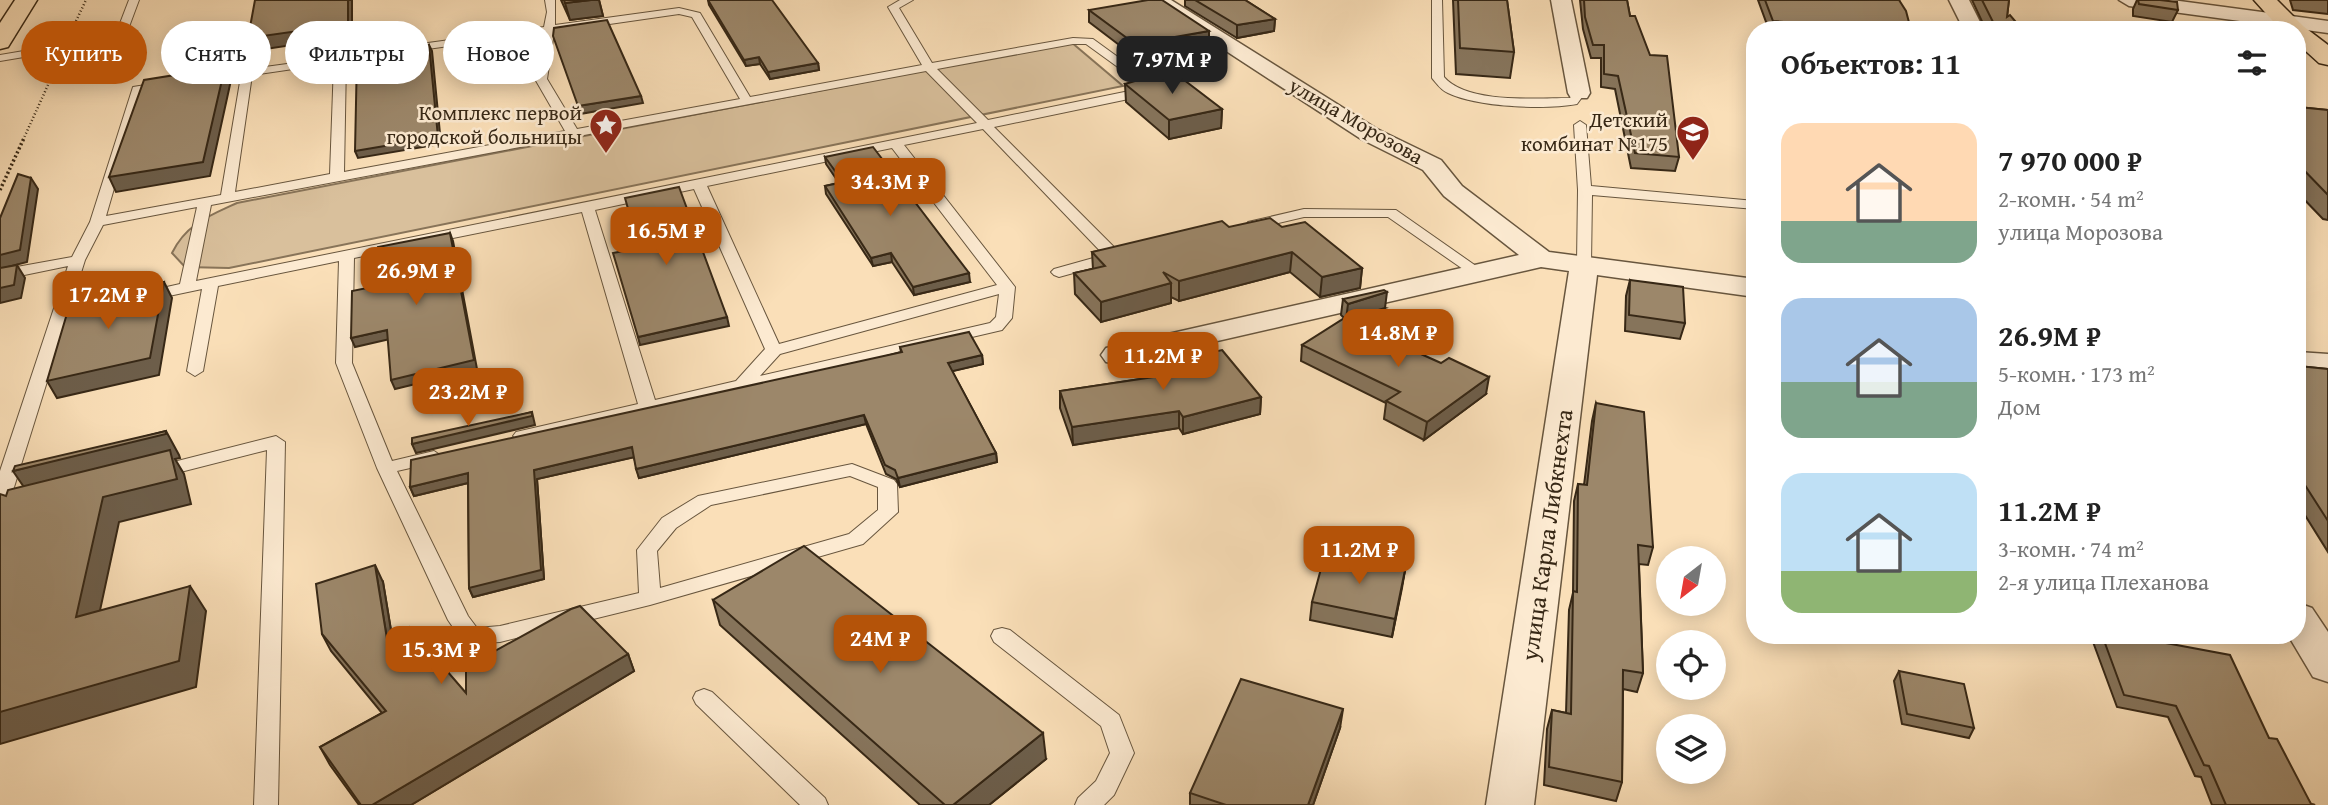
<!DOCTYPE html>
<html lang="ru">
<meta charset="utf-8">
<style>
body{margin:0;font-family:"Gentium Book Plus",serif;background:#f6f6f6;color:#222;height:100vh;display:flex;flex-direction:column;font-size:26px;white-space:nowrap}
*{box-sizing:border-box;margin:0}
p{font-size:23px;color:#767676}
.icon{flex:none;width:38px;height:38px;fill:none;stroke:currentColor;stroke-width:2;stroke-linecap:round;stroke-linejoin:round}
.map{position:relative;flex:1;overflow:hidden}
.side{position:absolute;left:1746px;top:21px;width:560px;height:623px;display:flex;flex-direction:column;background:#fff;border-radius:28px;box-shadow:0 4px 18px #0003}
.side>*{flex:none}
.hud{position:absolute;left:21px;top:21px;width:665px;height:63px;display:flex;gap:14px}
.needle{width:46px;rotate:211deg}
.buttons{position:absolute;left:1656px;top:546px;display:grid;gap:14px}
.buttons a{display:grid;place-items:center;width:70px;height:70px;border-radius:50%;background:#fff;box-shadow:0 4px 18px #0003;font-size:35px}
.price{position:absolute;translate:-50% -60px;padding:0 16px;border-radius:14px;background:#b45309;color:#fff;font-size:23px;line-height:46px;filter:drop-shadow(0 2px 4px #0008)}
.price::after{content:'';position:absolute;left:50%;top:42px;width:21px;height:16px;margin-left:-10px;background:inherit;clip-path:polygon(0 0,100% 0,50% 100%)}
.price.current{background:#222;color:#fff}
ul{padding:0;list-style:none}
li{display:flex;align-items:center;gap:21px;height:175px;padding:0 35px}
li span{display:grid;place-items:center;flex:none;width:196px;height:140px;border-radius:21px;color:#555}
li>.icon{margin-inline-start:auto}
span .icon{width:84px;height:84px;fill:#fffc;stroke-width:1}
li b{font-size:30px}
h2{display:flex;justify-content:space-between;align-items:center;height:84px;padding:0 35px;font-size:30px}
.pill{padding:0 24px;border-radius:32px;background:#fff;box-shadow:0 4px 18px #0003;font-size:24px;line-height:63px}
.pill.current{background:#b45309;color:#fff}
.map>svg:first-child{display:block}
.green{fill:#d9c09c;stroke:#887459;stroke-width:2}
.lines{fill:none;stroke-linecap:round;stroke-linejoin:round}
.lane-casing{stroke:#68563e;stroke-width:2}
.street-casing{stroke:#68563e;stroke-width:3}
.primary-casing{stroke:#372816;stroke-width:3}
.path-far1{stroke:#372816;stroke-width:2.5;stroke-dasharray:1 2.5;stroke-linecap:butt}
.path{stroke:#372816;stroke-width:3.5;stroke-dasharray:2 2.5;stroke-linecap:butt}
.lane{fill:#fcead1;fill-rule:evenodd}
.street{fill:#fcead1;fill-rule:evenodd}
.primary{fill:#fadfb8;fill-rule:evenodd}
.wall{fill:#86745b;stroke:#372816;stroke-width:2}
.shaded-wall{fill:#6d5e4a;stroke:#372816;stroke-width:2}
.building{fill:#9c876a;stroke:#372816;stroke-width:2}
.labels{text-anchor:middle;stroke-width:5;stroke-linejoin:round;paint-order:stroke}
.far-poi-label{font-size:21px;fill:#372816;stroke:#fcead1;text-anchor:end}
.far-street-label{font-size:21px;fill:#372816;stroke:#fcead1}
.street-label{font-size:24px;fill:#372816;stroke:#fcead1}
</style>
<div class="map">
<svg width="2328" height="805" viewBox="0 0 2328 805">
<rect width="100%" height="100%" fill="#fadfb8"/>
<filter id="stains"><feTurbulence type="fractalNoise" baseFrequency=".00286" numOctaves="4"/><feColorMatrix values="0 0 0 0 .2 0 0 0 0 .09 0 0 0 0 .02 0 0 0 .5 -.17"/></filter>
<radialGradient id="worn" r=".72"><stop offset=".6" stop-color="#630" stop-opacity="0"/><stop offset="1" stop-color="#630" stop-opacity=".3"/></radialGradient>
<!-- green -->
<path class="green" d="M1071,42L1123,86L229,268L185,267L172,253C186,224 209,216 237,203Z"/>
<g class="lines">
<defs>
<g id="lane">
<path d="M129,0H139L120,51H112V45L89,46L0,61V55L89,40L114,39Z"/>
<path d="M545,0H555V25L679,8L700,13L750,97L922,65L888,7L900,0H913L899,8L932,63L1073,38L1093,39L1155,84V88L1143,96L994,127L1123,256L1120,260L1059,277L1054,275L1051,272L1054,269L1104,255L983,129L904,145L1015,287L1012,318L1002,330L522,442L513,436L516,432L638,404L582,212L354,258L352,363L392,461L434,451L443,457L441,461L397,471L468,616L477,628L500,626L639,593L637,550L662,518L698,496L852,464L894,480L897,484L898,512L863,544L650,605L500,642L471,644L463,642L448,620L377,468L336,363L339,261L218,286L203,371L195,376L187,371L202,289L145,301L137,296L140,293L180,284L197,207L103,225L85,260L10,500L7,504L0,506V471L68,266L0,280V270L72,257L90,222L133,87L164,82L170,85L142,92L106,216L221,195L241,76L202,80L200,78L206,75L382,51V55L346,61L344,172L565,131L535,79L543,33L406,52L401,49L406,46L544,27L547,12ZM679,14L692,17L740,99L577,129L547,79L554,32ZM1073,44H1086L1144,86L1139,89L988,120L937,69ZM334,63L330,174L235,192L252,75ZM926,71L977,123L196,281L211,205ZM892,148L997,285L779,344L707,186ZM694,189L765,349L736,381L655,400L595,210ZM999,294L996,317L990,323L760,376L780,354ZM850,476L878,487V510L849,534L660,588L657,551L676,528L711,505Z"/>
<path d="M1432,0H1442L1444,77C1467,104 1536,98 1570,98L1579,89L1585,93L1577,104C1545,110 1477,107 1448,93C1441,90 1437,84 1432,78Z"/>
<path d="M1580,121L1586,125L1591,186L1755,201V209L1592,195L1591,264L1589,267H1579L1577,264L1578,190L1574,125Z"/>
<path d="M1304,209L1396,210L1486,273L1478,278L1473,276L1388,217H1304L1253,229L1246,225L1248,222Z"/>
<path d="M276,436L285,442L278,805H254L267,450L157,478L148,472L150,468Z"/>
<path d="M1002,628L1010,630L1119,715L1134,753L1114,795L1104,805H1075L1078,798L1096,781L1110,753L1101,726L994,642L991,636L994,630Z"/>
<path d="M704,689L712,692L825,798L828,805H800L696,704L693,698L696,692Z"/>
</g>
<g id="street">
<path d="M1148,0H1171L1377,129L1441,160L1462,186L1549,252L1755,279V297L1597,275L1534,805H1486L1569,271L1541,267L1117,364L1106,362L1101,355L1106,348L1519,255L1444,196L1423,170L1361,139Z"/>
<path d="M1551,0H1571L1590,93L1587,98H1571L1568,93Z"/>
<path d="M1949,0H1969L1984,30H1964Z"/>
<path d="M2119,0H2172L2328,21V33L2129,6Z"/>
<path d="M2298,352L2328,354V374L2298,370Z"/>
<path d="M2298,603L2312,608L2328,632V682L2313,677L2288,635H2298Z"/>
</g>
<g id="primary">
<path d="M15,0H37L8,47L0,49V23Z"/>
<path d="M2254,0H2277L2303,26L2328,45V65L2319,63L2298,44V30H2281Z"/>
</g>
</defs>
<!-- lane casing -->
<use href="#lane" class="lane-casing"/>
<!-- street casing -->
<use href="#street" class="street-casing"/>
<!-- primary casing -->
<use href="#primary" class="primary-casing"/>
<!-- path-far1 -->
<g class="path-far1">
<path d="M76,21L86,0"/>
<path d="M23,140L53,74"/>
</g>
<!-- path -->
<path class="path" d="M0,190L24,138"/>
<!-- lane -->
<use href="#lane" class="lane"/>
<!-- street -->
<use href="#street" class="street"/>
<!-- primary -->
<use href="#primary" class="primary"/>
</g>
<!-- wall -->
<g class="wall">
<path d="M561,0H599L603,16L570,20Z"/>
<path d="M708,0L818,63L819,70L770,79L760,64L746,66L709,5Z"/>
<path d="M1185,0H1245L1275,19L1274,31L1237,38L1185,6Z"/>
<path d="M1453,0H1507L1514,52L1510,78L1456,74Z"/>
<path d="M1580,0H1627L1630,16L1679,157L1675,171L1631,168L1615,89L1601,87V58H1591L1583,29Z"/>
<path d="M1758,0H1899L1911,30H1769Z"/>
<path d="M1972,0H2009L2007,17L2020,27L2039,30H1986Z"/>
<path d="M2137,0H2160L2178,10L2172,22L2133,16V9Z"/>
<path d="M2290,0H2328V14L2293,10Z"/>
<path d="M1089,10L1209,31V43L1135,57L1089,22Z"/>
<path d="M1125,84L1222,109L1221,128L1169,139L1126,102Z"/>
<path d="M2298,107L2328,110V220L2323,219L2298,193Z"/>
<path d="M825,157L970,282L914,295L892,262L873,266L826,194L825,186L839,183L826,164Z"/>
<path d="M1229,227H1282L1362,268L1360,288L1320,297L1290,272L1179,301L1171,297V303L1101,322L1075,294L1074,273L1093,269L1092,252Z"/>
<path d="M1630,280L1685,323L1680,339L1625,331L1626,296Z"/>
<path d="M1343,299L1385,308L1346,320L1341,315Z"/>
<path d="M1302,345L1486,394L1424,440L1384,419L1386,403L1301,361Z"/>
<path d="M900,347L982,355L983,364L952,371L996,453L997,462L900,487L896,479L886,474L866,424L639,478L634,457L537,479L544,579L473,597L469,588L468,483L414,496L410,487L901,352Z"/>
<path d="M2298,366L2328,369V552L2298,504Z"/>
<path d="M1147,367L1261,397L1260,414L1183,434L1179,428L1073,445L1060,408V391L1147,378Z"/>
<path d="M1596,403L1653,547L1648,565L1639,564L1643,673L1637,692L1623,689L1622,782L1616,801L1544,785L1547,729L1552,710L1566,713L1569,610L1573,593L1574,501L1578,484L1584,485L1592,421Z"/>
<path d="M1405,570L1392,637L1310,620L1312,602Z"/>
<path d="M383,582L392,636L466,693L628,654L634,671L411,805H359L330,765L320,747L382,713L331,651L322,634Z"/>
<path d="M713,600L1046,759L989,805H920L720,625Z"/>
<path d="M2098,635H2123L2269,738L2311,804L2315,805H2212L2201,777L2195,776L2168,717L2117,707L2093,642Z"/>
<path d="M1899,671L1974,728L1969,738L1902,724L1894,681Z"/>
<path d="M1340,728L1313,805H1190V793Z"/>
</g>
<!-- shaded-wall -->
<g class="shaded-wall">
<path d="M348,0H352V36L253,51L248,38Z"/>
<path d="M591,0H599L603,16L570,20L565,3Z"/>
<path d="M1275,19L1274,31L1237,38V25Z"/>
<path d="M1209,31V43L1135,57V44Z"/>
<path d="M429,45L432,51L441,144L358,158L355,151Z"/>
<path d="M759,57L760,64L746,66L744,60Z"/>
<path d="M818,63L819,70L770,79L768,72Z"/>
<path d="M225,67L231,80L210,176L116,192L109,177Z"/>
<path d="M641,96L643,103L580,114L578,106Z"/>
<path d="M1222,109L1221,128L1169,139V120Z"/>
<path d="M31,178L38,189L27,262L0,269V255Z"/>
<path d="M450,233L453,241L477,369L395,389L391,380Z"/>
<path d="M1292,252L1290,272L1179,301V281Z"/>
<path d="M891,253L892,262L873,266L871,258Z"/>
<path d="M17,265L25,278L21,298L0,303V288Z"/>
<path d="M1362,268L1360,288L1320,297L1322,277Z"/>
<path d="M969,273L970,282L914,295L913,287Z"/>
<path d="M164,282L172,298L159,375L57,398L47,381Z"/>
<path d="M1171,283V303L1101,322V302Z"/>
<path d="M1387,292L1385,308L1346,320L1348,304Z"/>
<path d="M727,317L729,326L640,345L638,337Z"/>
<path d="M387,330L390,339L355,347L351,338Z"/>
<path d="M982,355L983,364L949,372L948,363Z"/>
<path d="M1489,377L1486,394L1424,440L1427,422Z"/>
<path d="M1261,397L1260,414L1183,434V417Z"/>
<path d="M1179,411V428L1073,445L1072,427Z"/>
<path d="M532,412L535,425L416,453L412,444Z"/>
<path d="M864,415L866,424L639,478L636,469Z"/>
<path d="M166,431L179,455L180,458L175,459L184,474L191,504L119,522L93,643L76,617L30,496L13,471Z"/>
<path d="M632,447L635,457L537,479L544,579L473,597L469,588L534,470Z"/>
<path d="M996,453L997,462L900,487L898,478Z"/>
<path d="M468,473L472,482L414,496L410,487Z"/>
<path d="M375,565L383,582L395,655L387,639Z"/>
<path d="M1405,570L1402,588L1392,637L1395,619Z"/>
<path d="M190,586L206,611L196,687L0,744V712Z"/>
<path d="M628,654L634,671L411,805H372Z"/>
<path d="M1343,709L1340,728L1313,805H1308Z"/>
<path d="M1043,733L1046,759L989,805H953Z"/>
</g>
<!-- building -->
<g class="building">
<path d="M255,0H348V24L248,38Z"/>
<path d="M564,0H591L565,3Z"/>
<path d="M708,0H772L818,63L768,72L759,57L744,60Z"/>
<path d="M1148,0H1162L1209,31L1135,44L1089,10Z"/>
<path d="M1195,0H1245L1275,19L1237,25Z"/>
<path d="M1458,0H1507L1514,52L1460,48Z"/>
<path d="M1584,0H1627L1630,16H1635L1650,55L1667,56L1679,157L1635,153L1618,76L1604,74V45H1593L1585,17Z"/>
<path d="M1765,0H1899L1906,11L1911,30H1866V29L1773,21Z"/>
<path d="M1982,0H2009L2007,17L2010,15L2020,27L2039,30H1997Z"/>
<path d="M2138,0H2160L2177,2L2178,10L2139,4Z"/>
<path d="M607,20L641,96L578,106L553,36L554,28Z"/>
<path d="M429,45L438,137L355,151L357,55Z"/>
<path d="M225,67L203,162L109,177L144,80Z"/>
<path d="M1171,70L1222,109L1169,120L1125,84Z"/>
<path d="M2298,107L2328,110V195L2298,164Z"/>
<path d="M873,147L969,273L913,287L891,253L871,258L825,186L843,182L825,157Z"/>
<path d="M18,174L31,178L20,250L0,255V218Z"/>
<path d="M679,187L727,317L638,337L613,253L639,248L625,198Z"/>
<path d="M1270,218L1282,227L1305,222L1362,268L1322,277L1292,252L1179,281L1163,272L1171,283L1101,302L1074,273L1105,266L1092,252L1222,221L1229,227Z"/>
<path d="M450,233L474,360L391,380L387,330L351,338L352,291L382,285L378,247Z"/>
<path d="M17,265L14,285L0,288V268Z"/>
<path d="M1630,280L1683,287L1685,323L1629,315Z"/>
<path d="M164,282L150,358L47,381L71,300Z"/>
<path d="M1384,290L1387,292L1348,304L1343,299Z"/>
<path d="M1343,319L1441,363L1449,358L1489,377L1427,422L1386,401L1400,392L1302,345Z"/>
<path d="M969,332L982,355L948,363L996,453L898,478L895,470L885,465L864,415L636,469L632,447L534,470L541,570L469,588L468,473L410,487L411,460L902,352L900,347Z"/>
<path d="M1222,350L1261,397L1183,417L1179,411L1072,427L1060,391L1154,377L1147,367Z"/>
<path d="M2298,366L2328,369V521L2303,482L2298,480Z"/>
<path d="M1596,403L1644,412L1653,547L1638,545L1643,673L1623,670L1622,782L1549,767L1552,710L1571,714L1573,591L1577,592L1578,484L1587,485Z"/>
<path d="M532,412V416L412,444V438Z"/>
<path d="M166,431V434L13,471L15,466Z"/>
<path d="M170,450L177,479L103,497L76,617L190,586L179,661L0,712V494L6,496L8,490Z"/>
<path d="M804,546L1043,733L953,805H945L713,600Z"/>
<path d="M1325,554L1405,570L1395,619L1312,602Z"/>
<path d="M375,565L387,639L409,627L466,693V667L571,609L580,606L628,654L372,805H361L320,747L386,711L322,634L316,584Z"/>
<path d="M2102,635H2123L2230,655L2269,738L2277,739L2311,804L2315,805H2226L2209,766L2204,765L2176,706L2124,695Z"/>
<path d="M1899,671L1964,684L1974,728L1907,714Z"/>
<path d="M1241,679L1343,709L1308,805H1226L1190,793Z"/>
</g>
<!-- icons -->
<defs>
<symbol id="sight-pin" viewBox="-11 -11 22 30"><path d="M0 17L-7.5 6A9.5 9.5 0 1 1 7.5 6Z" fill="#8f2418" stroke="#fcead1"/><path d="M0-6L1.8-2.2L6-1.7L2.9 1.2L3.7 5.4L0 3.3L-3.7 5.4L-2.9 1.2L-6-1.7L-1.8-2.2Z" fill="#fff"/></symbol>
<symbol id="school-pin" viewBox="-11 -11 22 30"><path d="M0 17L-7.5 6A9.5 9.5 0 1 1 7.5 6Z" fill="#8f2418" stroke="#fcead1"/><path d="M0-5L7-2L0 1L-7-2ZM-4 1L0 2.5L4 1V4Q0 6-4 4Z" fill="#fff"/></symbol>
</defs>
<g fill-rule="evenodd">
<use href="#sight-pin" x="587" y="106" width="38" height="52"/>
<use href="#school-pin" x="1674" y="113" width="38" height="52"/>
</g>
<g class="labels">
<!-- far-poi labels -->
<g class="far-poi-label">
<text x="582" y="120">Комплекс первой<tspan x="582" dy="24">городской больницы</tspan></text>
<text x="1668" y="127">Детский<tspan x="1668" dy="24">комбинат №175</tspan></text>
</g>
<!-- far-street labels -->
<g class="far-street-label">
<text transform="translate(1356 121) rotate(30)" y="7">улица Морозова</text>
</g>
<!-- street labels -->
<g class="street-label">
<text transform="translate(1547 535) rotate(-82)" y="8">улица Карла Либкнехта</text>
</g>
</g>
<rect width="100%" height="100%" filter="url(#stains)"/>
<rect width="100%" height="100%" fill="url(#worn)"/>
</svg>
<div class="buttons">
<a><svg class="needle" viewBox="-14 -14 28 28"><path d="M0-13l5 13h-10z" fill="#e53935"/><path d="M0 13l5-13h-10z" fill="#767676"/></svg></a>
<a><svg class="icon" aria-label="locate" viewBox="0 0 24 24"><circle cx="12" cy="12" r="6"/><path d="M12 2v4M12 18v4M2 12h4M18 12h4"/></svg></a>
<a><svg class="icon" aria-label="layers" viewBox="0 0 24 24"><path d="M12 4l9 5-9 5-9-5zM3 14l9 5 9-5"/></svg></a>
</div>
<b class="price current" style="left:1172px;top:96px">7.97M ₽</b>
<b class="price" style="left:890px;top:218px">34.3M ₽</b>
<b class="price" style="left:666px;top:267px">16.5M ₽</b>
<b class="price" style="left:416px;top:307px">26.9M ₽</b>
<b class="price" style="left:108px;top:331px">17.2M ₽</b>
<b class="price" style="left:1398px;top:369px">14.8M ₽</b>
<b class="price" style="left:1163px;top:392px">11.2M ₽</b>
<b class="price" style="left:468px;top:428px">23.2M ₽</b>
<b class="price" style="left:1359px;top:586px">11.2M ₽</b>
<b class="price" style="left:880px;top:675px">24M ₽</b>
<b class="price" style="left:441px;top:686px">15.3M ₽</b>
<div class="hud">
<a class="pill current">Купить</a>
<a class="pill">Снять</a>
<a class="pill">Фильтры</a>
<a class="pill">Новое</a>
</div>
<section class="side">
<h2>Объектов: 11<svg class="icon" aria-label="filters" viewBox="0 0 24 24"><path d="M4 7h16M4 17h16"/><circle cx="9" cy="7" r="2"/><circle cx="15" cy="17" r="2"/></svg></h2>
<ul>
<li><span style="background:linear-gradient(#ffd9b3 70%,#7fa58c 0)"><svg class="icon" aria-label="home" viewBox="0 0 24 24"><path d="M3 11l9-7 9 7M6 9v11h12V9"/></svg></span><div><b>7 970 000 ₽</b><p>2-комн. · 54 m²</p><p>улица Морозова</p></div></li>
<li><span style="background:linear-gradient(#a9c7e8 60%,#7fa58c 0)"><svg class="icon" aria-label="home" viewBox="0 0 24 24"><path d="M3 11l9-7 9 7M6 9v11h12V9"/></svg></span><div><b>26.9M ₽</b><p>5-комн. · 173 m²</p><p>Дом</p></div></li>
<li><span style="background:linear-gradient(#bfe0f5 70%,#8fb573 0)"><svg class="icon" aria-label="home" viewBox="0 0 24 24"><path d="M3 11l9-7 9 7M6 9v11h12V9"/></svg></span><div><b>11.2M ₽</b><p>3-комн. · 74 m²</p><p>2-я улица Плеханова</p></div></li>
</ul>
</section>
</div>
